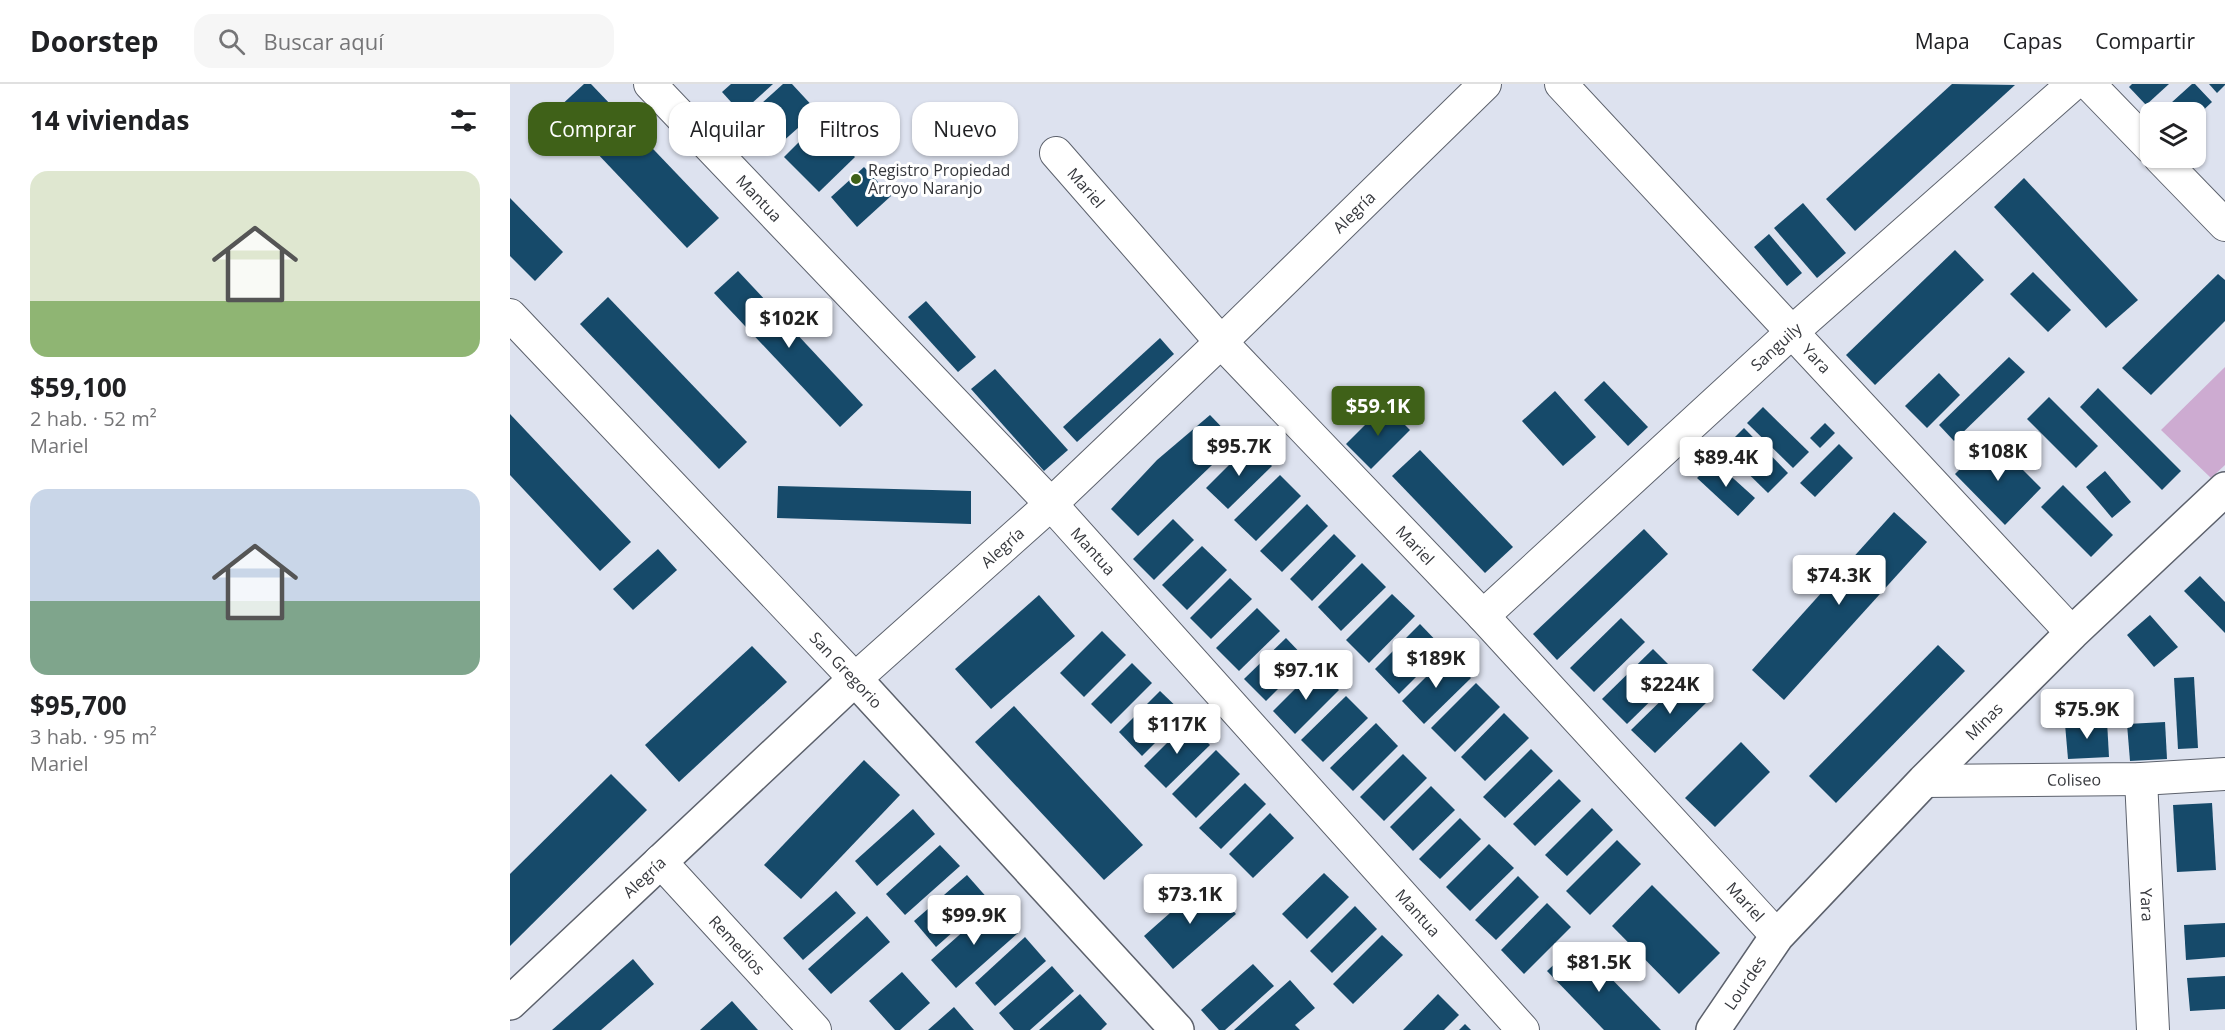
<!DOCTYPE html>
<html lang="es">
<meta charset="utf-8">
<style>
body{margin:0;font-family:"Open Sans",sans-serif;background:#f6f6f6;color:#202124;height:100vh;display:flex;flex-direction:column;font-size:22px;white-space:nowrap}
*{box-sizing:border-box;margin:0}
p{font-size:20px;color:#757577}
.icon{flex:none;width:33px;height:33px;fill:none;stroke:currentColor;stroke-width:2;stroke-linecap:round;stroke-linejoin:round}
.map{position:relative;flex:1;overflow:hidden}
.side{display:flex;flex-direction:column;background:#fff;width:510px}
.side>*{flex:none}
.banner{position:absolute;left:18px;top:18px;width:570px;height:54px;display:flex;gap:12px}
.controls{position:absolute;left:1630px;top:18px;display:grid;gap:12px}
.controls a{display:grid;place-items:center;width:66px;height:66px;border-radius:12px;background:#fff;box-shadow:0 2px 4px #0004;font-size:30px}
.price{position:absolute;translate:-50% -51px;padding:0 14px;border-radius:6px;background:#fff;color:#222;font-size:20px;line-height:39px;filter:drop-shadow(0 2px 3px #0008)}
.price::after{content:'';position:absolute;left:50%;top:36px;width:18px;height:14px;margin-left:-9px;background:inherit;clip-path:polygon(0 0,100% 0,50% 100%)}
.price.on{background:#3f6118;color:#fff}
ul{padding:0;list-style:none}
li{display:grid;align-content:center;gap:12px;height:318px;padding:0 30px}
li span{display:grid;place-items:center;height:186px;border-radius:18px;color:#555}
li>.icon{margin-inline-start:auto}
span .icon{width:108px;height:108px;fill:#fffc;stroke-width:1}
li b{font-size:26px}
h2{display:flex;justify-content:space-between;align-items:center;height:72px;padding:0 30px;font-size:26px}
.pill{padding:0 21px;border-radius:18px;background:#fff;box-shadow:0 2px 4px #0004;font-size:21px;line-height:54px}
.pill.on{background:#3f6118;color:#fff}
header{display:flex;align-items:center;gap:36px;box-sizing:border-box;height:84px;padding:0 30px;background:#fff;border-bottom:2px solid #e0e0e0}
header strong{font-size:28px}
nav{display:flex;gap:33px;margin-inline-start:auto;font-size:21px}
.search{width:420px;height:54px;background:#f6f6f6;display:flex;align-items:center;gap:15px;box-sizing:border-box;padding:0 21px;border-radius:18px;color:#757577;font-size:22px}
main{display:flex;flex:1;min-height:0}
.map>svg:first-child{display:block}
.green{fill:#cdabd1}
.building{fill:#164a6a}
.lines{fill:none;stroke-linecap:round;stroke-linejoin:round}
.minor-casing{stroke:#5c616c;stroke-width:34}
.tertiary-casing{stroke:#5c616c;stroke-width:36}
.minor{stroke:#fff;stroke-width:32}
.tertiary{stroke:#fff;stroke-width:33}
.poi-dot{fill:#3f6118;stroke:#fff;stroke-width:2}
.labels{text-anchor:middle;stroke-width:6;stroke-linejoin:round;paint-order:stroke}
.poi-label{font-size:16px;fill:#36383d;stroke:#fff;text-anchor:start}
.street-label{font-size:16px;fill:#36383d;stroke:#fff}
</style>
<header>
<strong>Doorstep</strong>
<div class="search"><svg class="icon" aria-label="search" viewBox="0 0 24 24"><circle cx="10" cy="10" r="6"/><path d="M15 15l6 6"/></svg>Buscar aquí</div>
<nav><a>Mapa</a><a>Capas</a><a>Compartir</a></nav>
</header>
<main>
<section class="side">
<h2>14 viviendas<svg class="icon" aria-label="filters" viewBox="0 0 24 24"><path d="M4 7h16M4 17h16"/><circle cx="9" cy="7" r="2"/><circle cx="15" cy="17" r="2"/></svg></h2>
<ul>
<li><span style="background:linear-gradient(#dfe7d0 70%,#8fb573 0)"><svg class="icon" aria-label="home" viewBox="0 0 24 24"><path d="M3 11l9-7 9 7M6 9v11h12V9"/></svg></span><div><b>$59,100</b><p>2 hab. · 52 m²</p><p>Mariel</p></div></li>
<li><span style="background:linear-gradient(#c9d6e8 60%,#7fa58c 0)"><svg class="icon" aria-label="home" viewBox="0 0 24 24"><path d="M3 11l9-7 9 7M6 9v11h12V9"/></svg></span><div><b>$95,700</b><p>3 hab. · 95 m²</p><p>Mariel</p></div></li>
</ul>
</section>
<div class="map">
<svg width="1715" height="946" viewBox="0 0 1715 946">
<rect width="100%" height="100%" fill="#dde2ef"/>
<!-- green -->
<path class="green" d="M1715,283V381L1701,394L1651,346Z"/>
<!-- building -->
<g class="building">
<path d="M74,0H81L209,134L177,164L46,26Z"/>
<path d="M221,0H263L231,29L212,8Z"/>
<path d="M273,0H282L307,27L261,68L233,36Z"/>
<path d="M1442,0L1505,1L1345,147L1316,115Z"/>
<path d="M1622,0H1659L1636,21L1619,3Z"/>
<path d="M1682,0H1685L1702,18L1686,33V28H1651Z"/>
<path d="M1699,0H1715V1L1707,9Z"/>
<path d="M310,37L345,73L309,108L274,73Z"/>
<path d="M354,83L381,112L347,143L321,113Z"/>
<path d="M1514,94L1628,216L1596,244L1484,123Z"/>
<path d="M0,114L53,168L25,197L0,172Z"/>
<path d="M1293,119L1336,169L1307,194L1264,144Z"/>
<path d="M1259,150L1292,189L1277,202L1244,163Z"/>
<path d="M1445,166L1474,196L1365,301L1336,271Z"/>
<path d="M228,187L353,321L330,343L204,209Z"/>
<path d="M1523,188L1561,226L1538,248L1500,210Z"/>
<path d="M1708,190L1715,196V237L1641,311L1612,284Z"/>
<path d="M98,213L237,358L209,385L70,240Z"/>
<path d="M416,217L466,273L448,288L398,233Z"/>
<path d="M650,254L664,270L567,358L553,343Z"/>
<path d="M1499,273L1515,288L1444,357L1429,341Z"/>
<path d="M485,285L558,366L534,387L461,305Z"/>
<path d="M1429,289L1450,311L1417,344L1395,322Z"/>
<path d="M1094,297L1138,343L1118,362L1074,316Z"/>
<path d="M1588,304L1671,387L1652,406L1570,323Z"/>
<path d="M1045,307L1086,353L1053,382L1012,337Z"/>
<path d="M1539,313L1588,362L1566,384L1517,335Z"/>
<path d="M875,321L900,346L861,385L836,360Z"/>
<path d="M1253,323L1299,368L1283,384L1237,339Z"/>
<path d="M0,330L121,458L90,487L0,391Z"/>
<path d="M700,331L726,358L628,452L601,425L647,376Z"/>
<path d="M1315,339L1325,349L1310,364L1300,354Z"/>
<path d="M1234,344L1278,389L1258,409L1213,365Z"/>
<path d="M1479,356L1505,382L1507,380L1531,404L1495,441L1445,390Z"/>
<path d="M740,360L762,382L718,425L696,404Z"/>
<path d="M1329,360L1343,374L1305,413L1290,399Z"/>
<path d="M910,366L1003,463L975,489L882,392Z"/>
<path d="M1204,377L1245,414L1228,432L1187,394Z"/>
<path d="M1595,387L1621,418L1602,434L1576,403Z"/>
<path d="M770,391L791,412L746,457L724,436Z"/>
<path d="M1553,401L1603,451L1581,473L1531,423Z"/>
<path d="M268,402L461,407V440L267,434Z"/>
<path d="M797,420L818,442L772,488L750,467Z"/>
<path d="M1384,428L1417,458L1274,616L1242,586Z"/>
<path d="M663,435L684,456L644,496L623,475Z"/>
<path d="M1134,445L1158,470L1047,576L1023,550Z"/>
<path d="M824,450L846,472L802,517L780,495Z"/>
<path d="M692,462L717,486L677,526L652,501Z"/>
<path d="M148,465L167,486L123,526L103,505Z"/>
<path d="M852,479L876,503L831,547L808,523Z"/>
<path d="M1690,492L1715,518V549L1674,507Z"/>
<path d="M720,494L742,515L701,555L680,534Z"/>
<path d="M882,510L905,532L859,579L836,556Z"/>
<path d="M529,511L565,552L481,625L445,585Z"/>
<path d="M747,524L770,547L729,587L706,564Z"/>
<path d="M1640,531L1668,563L1644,583L1617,551Z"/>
<path d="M1111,534L1135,558L1084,608L1060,584Z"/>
<path d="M910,540L934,565L889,610L865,585Z"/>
<path d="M592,547L616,571L574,613L550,589Z"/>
<path d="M776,554L797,576L756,617L734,595Z"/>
<path d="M1428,561L1455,587L1326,719L1299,692Z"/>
<path d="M242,562L277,598L169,698L135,661Z"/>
<path d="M1143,565L1168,590L1117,640L1092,615Z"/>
<path d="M938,571L961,594L914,640L892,617Z"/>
<path d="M622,579L642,599L601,640L581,620Z"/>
<path d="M806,584L829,606L785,650L763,627Z"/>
<path d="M1176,592L1199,616L1145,669L1121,646Z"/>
<path d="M1684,593L1688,664L1668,665L1664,594Z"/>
<path d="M966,599L990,623L945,668L921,644Z"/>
<path d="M650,607L674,630L632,672L609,648Z"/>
<path d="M836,612L858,634L813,678L791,656Z"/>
<path d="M504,622L633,761L594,796L465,658Z"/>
<path d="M994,629L1019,654L975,697L951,673Z"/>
<path d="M1597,637L1599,673L1558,675L1555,640Z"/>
<path d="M678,638L700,661L656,704L634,682Z"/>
<path d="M1655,638L1657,675L1620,677L1617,640Z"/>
<path d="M866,639L888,662L843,707L820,684Z"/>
<path d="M1231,658L1260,688L1205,743L1175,714Z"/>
<path d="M1021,665L1043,687L995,734L973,713Z"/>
<path d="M706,666L730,690L686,734L662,710Z"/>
<path d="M893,670L917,694L874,737L850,713Z"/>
<path d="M354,676L390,711L291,815L254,781Z"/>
<path d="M101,690L137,726L0,862V790Z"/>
<path d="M1049,695L1071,717L1025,762L1003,740Z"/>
<path d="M735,699L756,720L711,765L689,744Z"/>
<path d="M921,702L945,726L903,767L880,743Z"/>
<path d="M1702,719L1706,786L1667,788L1663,721Z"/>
<path d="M1082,724L1103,746L1057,792L1035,771Z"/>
<path d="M403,725L425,750L367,802L345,777Z"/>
<path d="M760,729L784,754L743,794L719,770Z"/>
<path d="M950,734L971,755L930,795L909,775Z"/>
<path d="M1107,756L1131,780L1080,831L1056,807Z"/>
<path d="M979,760L1004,784L960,827L936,803Z"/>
<path d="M430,761L450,782L395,831L376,810Z"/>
<path d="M814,789L839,813L797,855L772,830Z"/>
<path d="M457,791L479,816L426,863L404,837Z"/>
<path d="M1008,792L1029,813L986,856L965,836Z"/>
<path d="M696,797L726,830L663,885L634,852Z"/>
<path d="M1142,801L1210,869L1169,910L1102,842Z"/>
<path d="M326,807L346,829L293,876L273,854Z"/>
<path d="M1037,819L1061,843L1014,890L991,866Z"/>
<path d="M483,821L508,849L446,904L421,876Z"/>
<path d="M845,822L867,845L822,889L800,867Z"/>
<path d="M357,832L380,858L321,910L298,885Z"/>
<path d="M1715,839V873L1676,876L1674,841Z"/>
<path d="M872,851L893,871L843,920L823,900Z"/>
<path d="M515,853L536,877L485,922L465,899Z"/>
<path d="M1067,859L1151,946H1094L1037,887Z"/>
<path d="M123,875L144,900L91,946H42Z"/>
<path d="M743,880L764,902L715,946H709L691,926Z"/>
<path d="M542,882L564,907L520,946H504L489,929Z"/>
<path d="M392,888L420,919L390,946H385L359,917Z"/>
<path d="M1715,892V925L1680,927L1677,894Z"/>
<path d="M780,896L805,924L785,941L790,946H724Z"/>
<path d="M570,910L597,940L591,946H529Z"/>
<path d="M928,910L949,931L934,946H893Z"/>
<path d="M222,917L248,946H190Z"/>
<path d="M444,923L464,946H418Z"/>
<path d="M955,940L961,946H949Z"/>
</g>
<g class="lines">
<defs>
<g id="minor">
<path id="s1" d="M140,0L541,420L1013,946"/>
<path id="s2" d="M1051,0L1562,549"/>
<path d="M1579,0L1641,64"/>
<path id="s3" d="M546,69L711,258L973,532L1267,852"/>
<path d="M1650,74L1715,141"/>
<path id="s4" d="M0,231L345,595L541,420L711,258L975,0"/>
<path id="s5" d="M973,532L1282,248L1563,0"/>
<path id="s6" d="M1631,695L1643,946"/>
<path id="s7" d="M1414,697L1631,695L1715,690"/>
<path id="s8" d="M150,777L305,946"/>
</g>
<g id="tertiary">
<path id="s9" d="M0,919L345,595L667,946"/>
<path id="s10" d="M1203,946L1267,852L1414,697L1562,549L1715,405"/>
</g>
</defs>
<!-- minor casing -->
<use href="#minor" class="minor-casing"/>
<!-- tertiary casing -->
<use href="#tertiary" class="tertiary-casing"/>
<!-- minor -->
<use href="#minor" class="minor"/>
<!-- tertiary -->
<use href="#tertiary" class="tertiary"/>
</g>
<!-- markers -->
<circle class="poi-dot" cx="346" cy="95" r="6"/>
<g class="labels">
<!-- poi labels -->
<g class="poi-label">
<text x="358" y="92">Registro Propiedad<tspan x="358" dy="18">Arroyo Naranjo</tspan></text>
</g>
<!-- street labels -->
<g class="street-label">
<text dy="6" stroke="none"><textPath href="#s3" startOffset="46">Mariel</textPath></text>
<text dy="6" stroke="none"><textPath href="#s1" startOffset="158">Mantua</textPath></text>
<text dy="6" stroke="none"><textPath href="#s4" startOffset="1185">Alegría</textPath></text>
<text dy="6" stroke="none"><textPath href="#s5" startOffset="398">Sanguily</textPath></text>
<text dy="6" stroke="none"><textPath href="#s2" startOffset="375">Yara</textPath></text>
<text dy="6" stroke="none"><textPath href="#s3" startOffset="532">Mariel</textPath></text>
<text dy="6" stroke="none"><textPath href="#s4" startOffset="699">Alegría</textPath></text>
<text dy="6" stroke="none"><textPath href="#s1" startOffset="644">Mantua</textPath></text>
<text transform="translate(336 586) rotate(47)" y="6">San Gregorio</text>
<text dy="6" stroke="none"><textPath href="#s10" startOffset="412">Minas</textPath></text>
<text dy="6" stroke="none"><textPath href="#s7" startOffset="150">Coliseo</textPath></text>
<text dy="6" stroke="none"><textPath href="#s9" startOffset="184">Alegría</textPath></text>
<text dy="6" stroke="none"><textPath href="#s3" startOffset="1018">Mariel</textPath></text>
<text dy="6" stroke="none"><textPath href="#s6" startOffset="126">Yara</textPath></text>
<text dy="6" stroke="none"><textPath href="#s1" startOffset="1130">Mantua</textPath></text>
<text dy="6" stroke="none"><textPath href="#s8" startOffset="114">Remedios</textPath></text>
<text dy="6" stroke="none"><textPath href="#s10" startOffset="57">Lourdes</textPath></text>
</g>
</g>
</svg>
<div class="controls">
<a><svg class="icon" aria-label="layers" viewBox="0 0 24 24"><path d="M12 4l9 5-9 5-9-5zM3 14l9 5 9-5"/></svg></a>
</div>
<b class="price" style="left:279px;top:265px">$102K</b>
<b class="price on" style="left:868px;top:353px">$59.1K</b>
<b class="price" style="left:729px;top:393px">$95.7K</b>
<b class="price" style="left:1488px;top:398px">$108K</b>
<b class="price" style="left:1216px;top:404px">$89.4K</b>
<b class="price" style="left:1329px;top:522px">$74.3K</b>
<b class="price" style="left:926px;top:605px">$189K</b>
<b class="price" style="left:796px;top:617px">$97.1K</b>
<b class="price" style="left:1160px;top:631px">$224K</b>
<b class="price" style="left:1577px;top:656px">$75.9K</b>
<b class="price" style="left:667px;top:671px">$117K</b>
<b class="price" style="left:680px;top:841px">$73.1K</b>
<b class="price" style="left:464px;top:862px">$99.9K</b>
<b class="price" style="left:1089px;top:909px">$81.5K</b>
<div class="banner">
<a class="pill on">Comprar</a>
<a class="pill">Alquilar</a>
<a class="pill">Filtros</a>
<a class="pill">Nuevo</a>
</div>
</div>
</main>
